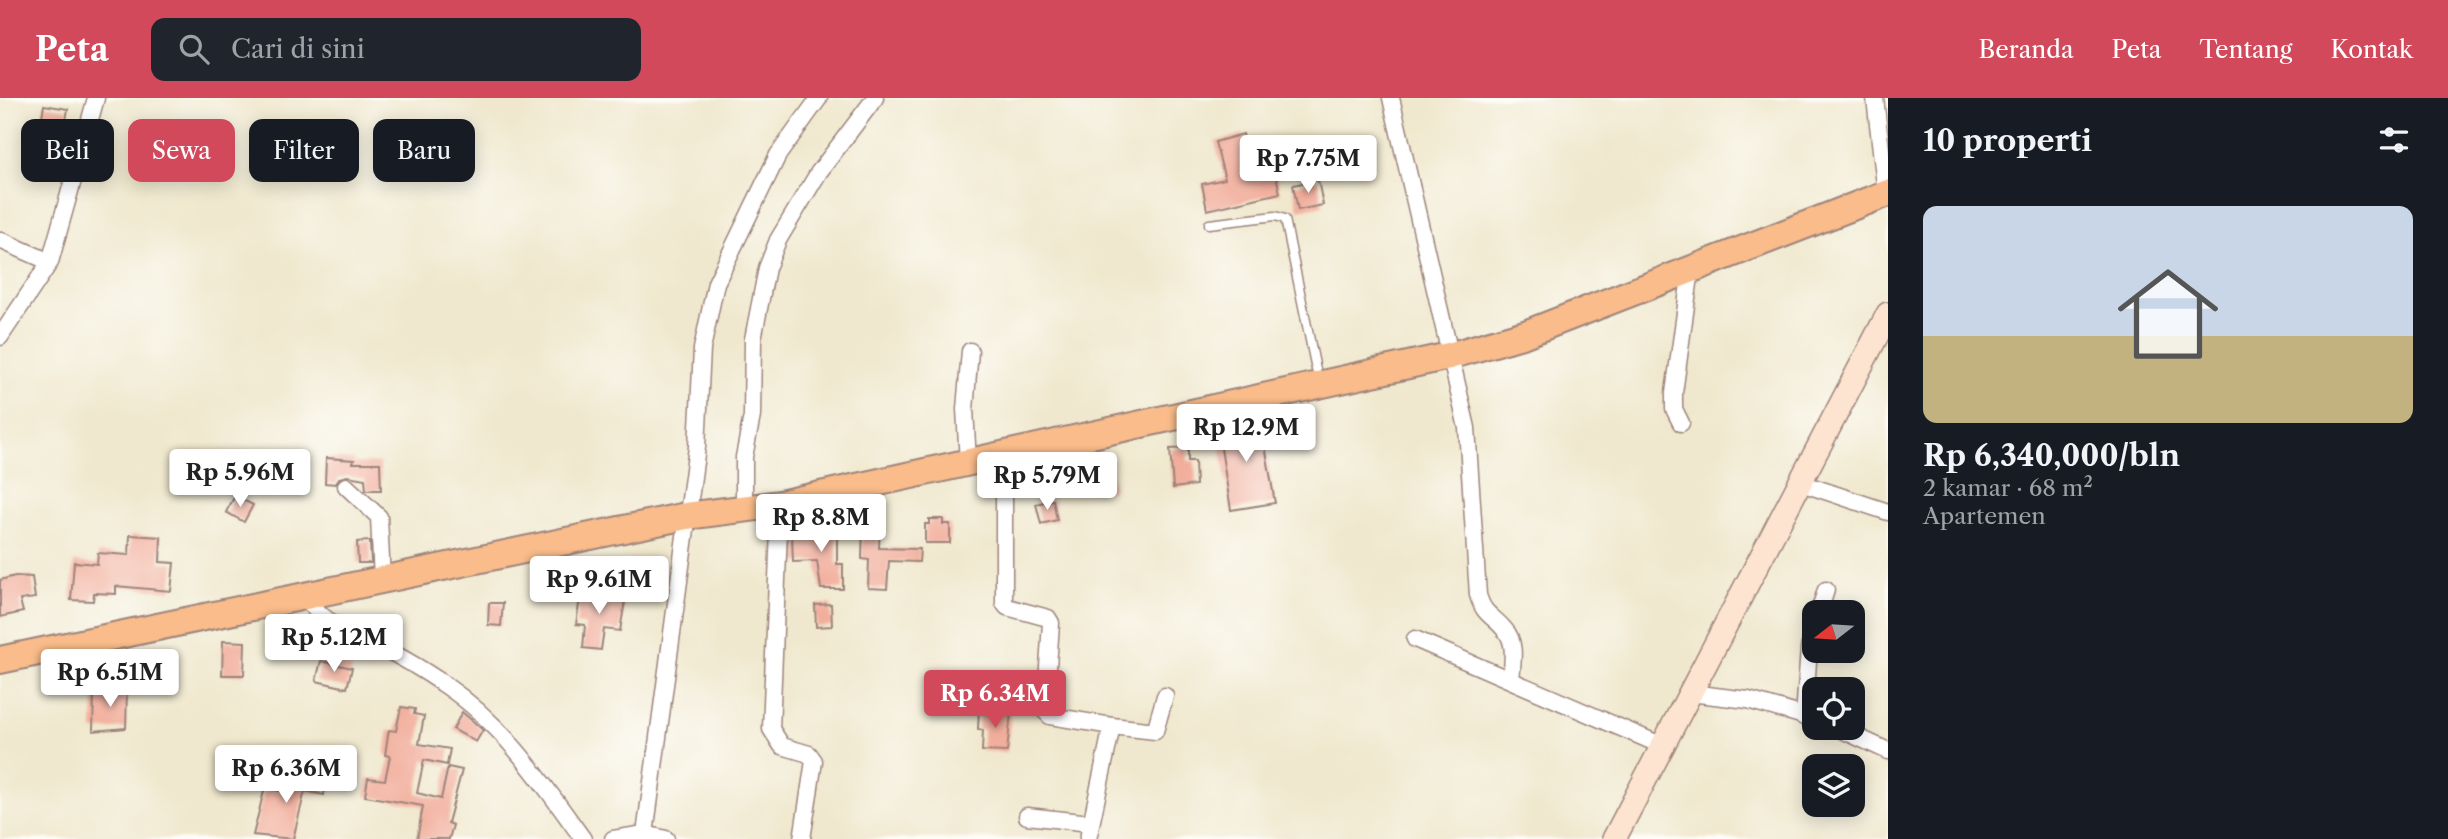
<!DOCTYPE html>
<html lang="id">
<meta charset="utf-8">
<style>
body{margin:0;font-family:"Libre Caslon Text",serif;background:#20242c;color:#f1f3f6;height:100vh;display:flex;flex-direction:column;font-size:26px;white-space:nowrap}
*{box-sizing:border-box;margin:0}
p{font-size:23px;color:#9ea1a6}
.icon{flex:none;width:38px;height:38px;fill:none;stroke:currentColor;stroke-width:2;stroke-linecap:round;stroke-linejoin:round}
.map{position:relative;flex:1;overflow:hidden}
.sheet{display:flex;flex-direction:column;background:#171b24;width:560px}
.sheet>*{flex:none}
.banner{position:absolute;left:21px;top:21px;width:665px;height:63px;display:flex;gap:14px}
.needle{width:46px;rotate:253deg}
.buttons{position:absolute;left:1802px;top:502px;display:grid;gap:14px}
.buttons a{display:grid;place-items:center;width:63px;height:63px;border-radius:14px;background:#171b24;box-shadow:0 4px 18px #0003;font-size:35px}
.price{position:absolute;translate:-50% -60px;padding:0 16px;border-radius:7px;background:#fff;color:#222;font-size:23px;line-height:46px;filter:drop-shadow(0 2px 4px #0008)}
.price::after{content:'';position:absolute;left:50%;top:42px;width:21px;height:16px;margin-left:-10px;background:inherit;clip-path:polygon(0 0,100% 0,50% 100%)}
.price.selected{background:#d1495b;color:#fff}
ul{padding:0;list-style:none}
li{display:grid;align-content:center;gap:14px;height:371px;padding:0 35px}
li+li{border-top:2px solid #363941}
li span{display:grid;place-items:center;height:217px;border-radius:14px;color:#555}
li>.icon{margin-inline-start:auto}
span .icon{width:126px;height:126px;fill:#fffc;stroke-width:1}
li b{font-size:30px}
h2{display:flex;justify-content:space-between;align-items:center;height:84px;padding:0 35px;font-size:30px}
.chip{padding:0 24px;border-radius:14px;background:#171b24;box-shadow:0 4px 18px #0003;font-size:24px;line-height:63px}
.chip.selected{background:#d1495b;color:#fff}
header{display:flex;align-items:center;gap:42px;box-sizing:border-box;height:98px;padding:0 35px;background:#d1495b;color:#fff}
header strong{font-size:33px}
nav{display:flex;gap:38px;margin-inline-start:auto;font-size:24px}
.search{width:490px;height:63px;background:#20242c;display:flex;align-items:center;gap:18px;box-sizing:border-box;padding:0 24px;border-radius:14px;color:#9ea1a6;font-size:26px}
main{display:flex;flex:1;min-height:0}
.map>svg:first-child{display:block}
.building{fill:#f2ae9c}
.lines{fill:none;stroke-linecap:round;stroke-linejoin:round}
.service-casing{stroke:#9d847c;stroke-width:11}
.minor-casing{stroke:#9d847c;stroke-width:19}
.secondary-casing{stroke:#9d847c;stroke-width:26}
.trunk-casing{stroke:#9d847c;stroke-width:30}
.service{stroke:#fff;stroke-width:8}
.minor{stroke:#fff;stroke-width:16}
.secondary{stroke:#fde4d0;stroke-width:23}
.trunk{stroke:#f9bc8a;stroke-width:26}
</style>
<header>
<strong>Peta</strong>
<div class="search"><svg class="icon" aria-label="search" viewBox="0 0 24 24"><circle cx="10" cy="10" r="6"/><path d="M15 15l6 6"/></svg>Cari di sini</div>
<nav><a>Beranda</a><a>Peta</a><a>Tentang</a><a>Kontak</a></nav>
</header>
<main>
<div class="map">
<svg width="1888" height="741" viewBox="0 0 1888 741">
<rect width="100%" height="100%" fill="#fdfcf7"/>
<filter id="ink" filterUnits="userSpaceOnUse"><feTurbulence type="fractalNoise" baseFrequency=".0143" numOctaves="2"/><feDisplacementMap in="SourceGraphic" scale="14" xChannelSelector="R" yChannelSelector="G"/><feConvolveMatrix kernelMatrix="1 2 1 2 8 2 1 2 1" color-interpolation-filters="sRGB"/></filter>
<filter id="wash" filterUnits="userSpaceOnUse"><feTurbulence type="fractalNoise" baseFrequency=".00686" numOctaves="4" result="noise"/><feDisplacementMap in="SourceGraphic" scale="28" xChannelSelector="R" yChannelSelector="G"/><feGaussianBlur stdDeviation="1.57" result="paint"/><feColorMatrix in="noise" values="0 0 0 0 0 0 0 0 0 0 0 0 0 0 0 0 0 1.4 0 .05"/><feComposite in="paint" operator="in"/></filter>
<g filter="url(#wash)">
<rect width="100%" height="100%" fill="#f0e8ce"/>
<g id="blocks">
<!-- building -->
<g class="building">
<path d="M44,7L68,11L64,34L40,30Z"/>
<path d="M1243,36L1253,74L1274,69L1280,95L1207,112L1202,86L1225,81L1215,44Z"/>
<path d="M1318,82L1323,107L1298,112L1293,87Z"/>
<path d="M1260,319L1275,405L1231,412L1217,326Z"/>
<path d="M1188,350V363H1195L1196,387L1173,390L1170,351Z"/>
<path d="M326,360L354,362L353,365H380L381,392H366L365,381L348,378L339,380L336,386L325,385Z"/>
<path d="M1111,360L1113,392L1091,394L1089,362Z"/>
<path d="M235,398L253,407L244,424L226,414Z"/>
<path d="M1053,402L1057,422L1041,426L1036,406Z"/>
<path d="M929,421H943V426H950V445H925V426H929Z"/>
<path d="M818,422L837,423V466H843V491H821L817,463L793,464L792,438L818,437Z"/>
<path d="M863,425L880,426L879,450L920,451L919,464L889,463L887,491L868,490L869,462L862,461Z"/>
<path d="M130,437L161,439L160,464L174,465L171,493L116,488V496L94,495L93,503L71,502L74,464L97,466L98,455L129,457Z"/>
<path d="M370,443L371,465H358L357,444Z"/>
<path d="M15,478L32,479L35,500L20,502L23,514L0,519V482Z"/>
<path d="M581,493L626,497L620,533L604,531L601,552L583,550L585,527L576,526Z"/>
<path d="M489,505H503L501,528L488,527Z"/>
<path d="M831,506L832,528L816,529L815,507Z"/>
<path d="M223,543L245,544L244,577H222Z"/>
<path d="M321,563L352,570L347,590L316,583Z"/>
<path d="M94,591H127L126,630L93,633Z"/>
<path d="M401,609L415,611L414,616L424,618L419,646L450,651L447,667L424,662L417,695L441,701L448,669L462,672L448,725L453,727L449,741H417L423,708L365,698L368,680L385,682L390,658L385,657L388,637L389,632L396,633Z"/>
<path d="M979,611L1011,614L1007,654L982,653L983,632L978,631Z"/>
<path d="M462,614L483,632L476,644L453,631Z"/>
<path d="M287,672L327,680L324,697L305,693L293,741L253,737L265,689L283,694Z"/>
</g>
</g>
</g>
<g filter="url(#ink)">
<use href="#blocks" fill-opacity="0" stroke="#9d847c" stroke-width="2"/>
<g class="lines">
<defs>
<path id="service" d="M1209,126L1275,118L1285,121L1318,281"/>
<g id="minor">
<path d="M1391,0L1467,330L1478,497C1484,518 1493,517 1505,532C1517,545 1512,566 1511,582"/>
<path d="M1875,0L1886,96"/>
<path d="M0,142L50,164"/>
<path d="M0,239L50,164L96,0"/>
<path d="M1681,325L1674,311V295L1691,171"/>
<path d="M1004,358V505L1007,509L1048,520L1051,525L1045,613L1050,618L1112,628L1088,741"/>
<path d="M968,365L965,311L970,253"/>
<path d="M1798,384L1888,414"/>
<path d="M346,388L379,419L382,482"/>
<path d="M780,406L771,631L782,648L809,656L814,663L802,741"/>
<path d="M744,411V359L752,318L753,241L767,170L778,142L819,74L875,0"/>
<path d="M307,500C322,527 351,532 376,546C399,558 424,572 445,587C504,627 542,684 583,741"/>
<path d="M1819,514L1826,492"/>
<path d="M1415,541L1663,648"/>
<path d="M1690,595L1748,602L1815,621"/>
<path d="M1804,619L1809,550L1815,530"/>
<path d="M1112,628L1155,633L1165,598"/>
<path d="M1838,630L1888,653"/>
<path d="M1027,718L1090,725"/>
<path d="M645,736L666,741"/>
<path d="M613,741L645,736L697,349L702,251L716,185L778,57L819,0"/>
</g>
<path id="secondary" d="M1614,741L1888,216"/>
<path id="trunk" d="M0,562L686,418L780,406L1449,258L1525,236L1888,95"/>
</defs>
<!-- service casing -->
<use href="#service" class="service-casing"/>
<!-- minor casing -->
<use href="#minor" class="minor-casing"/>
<!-- secondary casing -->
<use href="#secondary" class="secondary-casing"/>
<!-- trunk casing -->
<use href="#trunk" class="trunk-casing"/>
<!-- service -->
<use href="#service" class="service"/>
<!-- minor -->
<use href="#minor" class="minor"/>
<!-- secondary -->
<use href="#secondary" class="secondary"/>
<!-- trunk -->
<use href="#trunk" class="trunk"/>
</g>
</g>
</svg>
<div class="buttons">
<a><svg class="needle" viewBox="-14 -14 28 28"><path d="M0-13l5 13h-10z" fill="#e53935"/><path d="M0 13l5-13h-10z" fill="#9ea1a6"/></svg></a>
<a><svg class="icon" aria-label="locate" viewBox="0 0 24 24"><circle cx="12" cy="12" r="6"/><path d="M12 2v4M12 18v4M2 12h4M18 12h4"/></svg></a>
<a><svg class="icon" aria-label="layers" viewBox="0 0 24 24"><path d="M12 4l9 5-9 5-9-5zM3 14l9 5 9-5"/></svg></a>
</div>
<b class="price" style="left:1308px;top:97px">Rp 7.75M</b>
<b class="price" style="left:1246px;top:366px">Rp 12.9M</b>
<b class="price" style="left:240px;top:411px">Rp 5.96M</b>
<b class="price" style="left:1047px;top:414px">Rp 5.79M</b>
<b class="price" style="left:821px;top:456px">Rp 8.8M</b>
<b class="price" style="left:599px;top:518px">Rp 9.61M</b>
<b class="price" style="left:334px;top:576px">Rp 5.12M</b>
<b class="price" style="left:110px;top:611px">Rp 6.51M</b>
<b class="price selected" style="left:995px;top:632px">Rp 6.34M</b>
<b class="price" style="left:286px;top:707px">Rp 6.36M</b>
<div class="banner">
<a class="chip">Beli</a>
<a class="chip selected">Sewa</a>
<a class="chip">Filter</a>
<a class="chip">Baru</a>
</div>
</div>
<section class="sheet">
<h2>10 properti<svg class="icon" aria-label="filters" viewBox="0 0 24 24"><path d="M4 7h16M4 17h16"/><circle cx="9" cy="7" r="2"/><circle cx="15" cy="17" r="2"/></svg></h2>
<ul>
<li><span style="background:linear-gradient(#c9d6e8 60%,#c2b280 0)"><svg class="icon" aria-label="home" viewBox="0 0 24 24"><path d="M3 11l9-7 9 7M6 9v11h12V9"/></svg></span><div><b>Rp 6,340,000/bln</b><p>2 kamar · 68 m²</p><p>Apartemen</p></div></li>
</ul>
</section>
</main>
